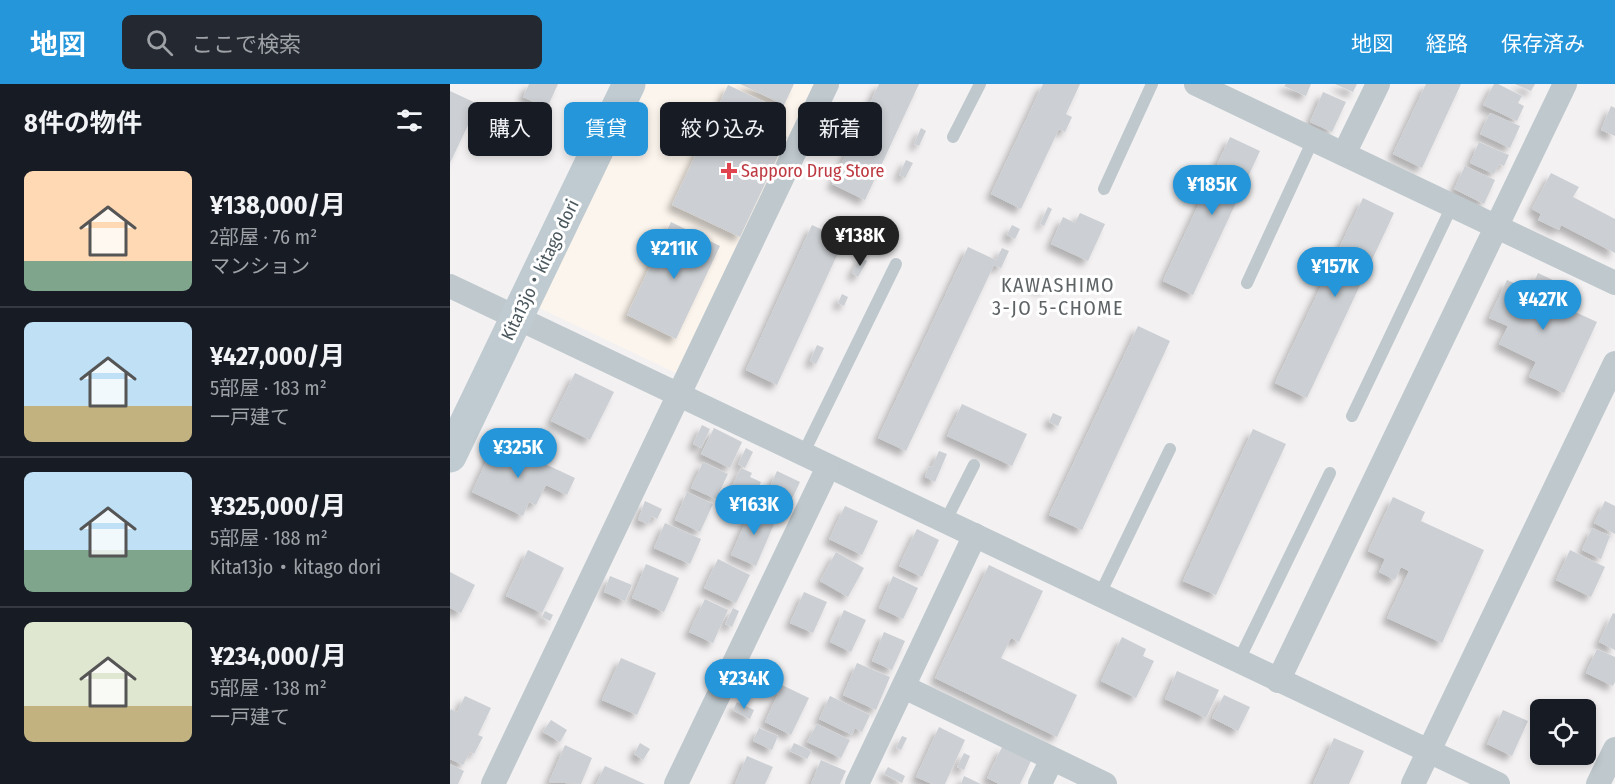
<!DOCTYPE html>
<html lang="ja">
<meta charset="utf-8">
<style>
body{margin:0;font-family:"Fira Sans Condensed","Noto Sans JP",sans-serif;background:#242831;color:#f1f3f6;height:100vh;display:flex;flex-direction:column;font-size:22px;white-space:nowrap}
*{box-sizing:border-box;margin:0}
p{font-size:20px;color:#9ea1a6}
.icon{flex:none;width:33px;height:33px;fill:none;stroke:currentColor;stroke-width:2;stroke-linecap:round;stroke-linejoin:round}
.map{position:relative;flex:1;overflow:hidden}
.details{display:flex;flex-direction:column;background:#171b24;width:450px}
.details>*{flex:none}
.banner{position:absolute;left:18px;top:18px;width:570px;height:54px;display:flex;gap:12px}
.buttons{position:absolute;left:1080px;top:615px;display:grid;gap:12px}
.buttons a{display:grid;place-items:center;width:66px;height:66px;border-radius:9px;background:#171b24;box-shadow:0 3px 9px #0003;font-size:30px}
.price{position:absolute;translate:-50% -51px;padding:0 14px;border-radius:21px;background:#2596da;color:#fff;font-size:20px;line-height:39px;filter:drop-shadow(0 2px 3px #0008)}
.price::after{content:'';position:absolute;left:50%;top:36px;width:18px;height:14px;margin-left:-9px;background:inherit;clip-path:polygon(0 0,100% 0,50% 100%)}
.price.selected{background:#222;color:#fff}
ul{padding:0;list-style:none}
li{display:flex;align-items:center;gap:18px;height:150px;padding:0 24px}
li+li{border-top:2px solid #363941}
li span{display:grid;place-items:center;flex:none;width:168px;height:120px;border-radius:9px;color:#555}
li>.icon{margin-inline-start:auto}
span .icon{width:72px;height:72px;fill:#fffc;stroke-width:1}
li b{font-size:26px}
h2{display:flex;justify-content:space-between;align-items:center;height:72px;padding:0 24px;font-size:26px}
.chip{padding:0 21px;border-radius:9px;background:#171b24;box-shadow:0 3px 9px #0003;font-size:21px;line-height:54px}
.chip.selected{background:#2596da;color:#fff}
header{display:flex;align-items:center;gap:36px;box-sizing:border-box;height:84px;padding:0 30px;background:#2596da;color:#fff}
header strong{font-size:28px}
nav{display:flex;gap:33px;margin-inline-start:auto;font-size:21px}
.search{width:420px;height:54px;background:#242831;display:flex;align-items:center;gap:15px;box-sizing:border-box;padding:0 21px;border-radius:9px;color:#9ea1a6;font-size:22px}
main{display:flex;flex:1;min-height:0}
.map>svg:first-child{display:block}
.commercial{fill:#fcf5ed}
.building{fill:#cccfd3;filter:url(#shadow)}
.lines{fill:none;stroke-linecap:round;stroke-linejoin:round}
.lane{stroke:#bec8cd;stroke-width:12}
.street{stroke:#bec8cd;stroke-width:24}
.secondary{stroke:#bfcbd1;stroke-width:33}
.health-dot{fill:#e0444e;stroke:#fff;stroke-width:2}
.labels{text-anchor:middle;stroke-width:6;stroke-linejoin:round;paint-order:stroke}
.health-label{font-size:18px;fill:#be3a42;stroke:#fff;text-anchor:start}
.street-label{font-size:18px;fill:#4a585e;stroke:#fff}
.neighbourhood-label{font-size:20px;letter-spacing:1.5px;fill:#5e6366;stroke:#fff}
</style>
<header>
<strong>地図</strong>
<div class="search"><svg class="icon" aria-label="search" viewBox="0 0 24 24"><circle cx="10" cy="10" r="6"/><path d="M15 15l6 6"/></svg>ここで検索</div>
<nav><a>地図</a><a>経路</a><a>保存済み</a></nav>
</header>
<main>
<section class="details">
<h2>8件の物件<svg class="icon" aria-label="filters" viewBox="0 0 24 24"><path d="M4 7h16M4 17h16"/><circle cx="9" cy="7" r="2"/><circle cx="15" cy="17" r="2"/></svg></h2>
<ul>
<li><span style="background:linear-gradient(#ffd9b3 75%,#7fa58c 0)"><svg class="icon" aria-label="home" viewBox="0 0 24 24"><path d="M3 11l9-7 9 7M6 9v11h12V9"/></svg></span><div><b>¥138,000/月</b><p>2部屋 · 76 m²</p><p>マンション</p></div></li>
<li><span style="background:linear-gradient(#bfe0f5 70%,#c2b280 0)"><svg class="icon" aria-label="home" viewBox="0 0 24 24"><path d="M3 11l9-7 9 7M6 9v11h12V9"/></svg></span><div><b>¥427,000/月</b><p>5部屋 · 183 m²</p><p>一戸建て</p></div></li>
<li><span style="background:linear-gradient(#bfe0f5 65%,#7fa58c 0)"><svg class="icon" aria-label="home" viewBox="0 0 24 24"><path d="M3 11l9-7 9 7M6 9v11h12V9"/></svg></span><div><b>¥325,000/月</b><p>5部屋 · 188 m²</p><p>Kita13jo・kitago dori</p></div></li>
<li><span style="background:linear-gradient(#dfe7d0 70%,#c2b280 0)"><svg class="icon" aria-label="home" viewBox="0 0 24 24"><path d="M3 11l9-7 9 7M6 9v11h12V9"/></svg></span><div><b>¥234,000/月</b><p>5部屋 · 138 m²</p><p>一戸建て</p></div></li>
</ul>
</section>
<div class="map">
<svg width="1165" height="700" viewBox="0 0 1165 700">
<defs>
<filter id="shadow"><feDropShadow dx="-5.5" dy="5.5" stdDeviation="3" flood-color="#0004"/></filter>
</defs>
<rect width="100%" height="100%" fill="#f3f1f2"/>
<!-- commercial -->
<path class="commercial" d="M192,0H366L228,290L85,222Z"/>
<!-- building -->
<g class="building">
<path d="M79,0H108L97,24L73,13Z"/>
<path d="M290,0H344L334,21Z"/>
<path d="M429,0H469L415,116L382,100Z"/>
<path d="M593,0H630L616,30L622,33L615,48L609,45L571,125L541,110Z"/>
<path d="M836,0H861L856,12L834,2Z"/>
<path d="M885,0H907L903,8Z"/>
<path d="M976,0H1011L972,84L943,70Z"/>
<path d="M1044,0H1048L1072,12L1068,19L1074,22L1067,37L1033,21Z"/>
<path d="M1065,0H1085L1081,7Z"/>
<path d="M278,1L325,23L315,43L337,53L290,153L222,121Z"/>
<path d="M0,7L28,20L0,79Z"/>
<path d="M873,8L896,18L882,48L860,38Z"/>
<path d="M1161,22L1165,24V52L1151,46Z"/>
<path d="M1040,29L1070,42L1060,64L1030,50Z"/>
<path d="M471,44L476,47L469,62L464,60Z"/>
<path d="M780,53L810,67L743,211L713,197Z"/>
<path d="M1029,58L1059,71L1054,82L1049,80L1044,90L1020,79Z"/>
<path d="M456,76L463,79L455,94L449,91Z"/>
<path d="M1015,82L1045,96L1034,120L1004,105Z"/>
<path d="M1101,89L1129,103L1123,113L1165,135V169L1111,141L1109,146L1088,136L1091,130L1082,125Z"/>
<path d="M913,114L944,129L857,314L825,299Z"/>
<path d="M598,123L602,125L594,142L590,140Z"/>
<path d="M630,129L655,140L638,177L601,160L613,133L625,139Z"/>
<path d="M221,138L270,162L226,255L177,231Z"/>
<path d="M362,141L394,156L327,301L296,286Z"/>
<path d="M562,141L570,145L565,155L557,151Z"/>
<path d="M518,163L546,176L552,164L559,167L551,184L544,181L456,367L428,354Z"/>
<path d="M411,173L417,177L408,193L402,189Z"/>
<path d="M1088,189L1107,198L1099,216L1147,238L1114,309L1079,293L1086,278L1049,260L1058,242L1039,234L1057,196L1080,206Z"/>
<path d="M588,191L598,196L594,206L583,201Z"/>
<path d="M392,210L398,213L394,222L388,219Z"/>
<path d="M688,242L720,257L632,446L599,431Z"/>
<path d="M367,261L374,264L366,280L360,277Z"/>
<path d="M125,289L164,308L140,356L101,337Z"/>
<path d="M512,320L577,350L562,382L497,352Z"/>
<path d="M603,329L612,333L608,342L599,338Z"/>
<path d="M252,341L260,345L251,364L243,360Z"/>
<path d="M264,344L292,358L280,384L251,370Z"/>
<path d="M803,345L836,360L766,511L733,497Z"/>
<path d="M46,357L125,394L117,411L96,401L86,421L79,418L73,432L22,408Z"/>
<path d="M296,364L303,368L295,384L288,380Z"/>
<path d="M489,367L497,370L485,398L475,393L479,382L482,383Z"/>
<path d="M253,378L278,390L266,415L241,404Z"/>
<path d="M291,384L302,389L300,393L311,398L300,421L278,410Z"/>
<path d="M327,387L350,398L334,432L312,421Z"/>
<path d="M237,408L263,420L250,448L225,436Z"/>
<path d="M943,413L975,428L971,437L1034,466L992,559L937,534L959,487L951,483L945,496L929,488L935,475L918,467Z"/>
<path d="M195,417L212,425L207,435L202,432L198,440L188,436Z"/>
<path d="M1155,417L1165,422V450L1144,439Z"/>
<path d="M395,422L428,437L412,471L379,455Z"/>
<path d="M302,423L327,433L306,482L281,471Z"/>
<path d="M215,439L251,455L240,480L204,464Z"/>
<path d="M1142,444L1160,452L1151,475L1132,466Z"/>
<path d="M467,445L489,456L472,493L449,482Z"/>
<path d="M78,466L114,484L92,529L56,512Z"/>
<path d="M1120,466L1155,483L1141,513L1106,496Z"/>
<path d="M386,468L414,484L398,513L370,497Z"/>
<path d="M268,475L300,491L286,519L254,504Z"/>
<path d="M196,480L229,494L214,528L182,514Z"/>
<path d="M539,481L593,507L569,558L561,554L551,574L627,611L607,653L485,594Z"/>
<path d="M0,488L25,501L11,529L0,524Z"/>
<path d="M160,492L182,501L175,517L154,508Z"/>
<path d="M443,492L468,504L453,535L429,524Z"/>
<path d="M354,508L377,518L363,549L340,539Z"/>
<path d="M255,515L278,526L263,559L239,548Z"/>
<path d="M283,524L289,527L282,543L275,540Z"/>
<path d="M394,526L416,536L401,568L380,558Z"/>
<path d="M95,527L103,531L100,537L92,533Z"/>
<path d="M1163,529L1165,530V566L1149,558Z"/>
<path d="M434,548L455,557L442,586L422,577Z"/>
<path d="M672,553L696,565L693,572L704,577L686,614L651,597Z"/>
<path d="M1147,565L1165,573V598L1163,602L1136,589Z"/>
<path d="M171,574L206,589L187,631L152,616Z"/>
<path d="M308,578L326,587L318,604L300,595Z"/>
<path d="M407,579L440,593L426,626L393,611Z"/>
<path d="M727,587L769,606L756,634L715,615Z"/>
<path d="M332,601L359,614L341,651L315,638Z"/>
<path d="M774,611L800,623L788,647L762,634Z"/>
<path d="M15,612L41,624L28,651L33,653L24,670L20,668L13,681L0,675V627L1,625L7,628Z"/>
<path d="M380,612L420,631L412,648L405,644L402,651L369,635Z"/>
<path d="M287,618L304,626L300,635L283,626Z"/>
<path d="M1053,626L1078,637L1062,672L1037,660Z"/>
<path d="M101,636L117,646L110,658L93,648Z"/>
<path d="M367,640L400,656L391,674L357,658Z"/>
<path d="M489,643L515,656L495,700H482L466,693Z"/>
<path d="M309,644L328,652L322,666L303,657Z"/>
<path d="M452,652L457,654L451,666L446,664Z"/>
<path d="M884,654L914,667L899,700H863Z"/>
<path d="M190,659L200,665L193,676L184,670Z"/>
<path d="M344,659L362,667L357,675L340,667Z"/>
<path d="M115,661L142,674L131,700L99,698Z"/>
<path d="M552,663L581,677L570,700H549L537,694Z"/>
<path d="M514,669L520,672L514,686L507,683Z"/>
<path d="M297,672L323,683L315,700H285Z"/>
<path d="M371,676L396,687L390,700H361Z"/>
<path d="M0,680L14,687L8,700H0Z"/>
<path d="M155,682L195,700H146Z"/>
<path d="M438,683L455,692L452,699L434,690Z"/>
<path d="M514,692L531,700H511Z"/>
</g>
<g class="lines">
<!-- lane -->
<g class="lane">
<path d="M503,53L530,0"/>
<path d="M654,105L702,0"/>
<path d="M797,199L863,56"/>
<path d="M902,332L1002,122"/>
<path d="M353,370L446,180"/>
<path d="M495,438L524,381"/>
<path d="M649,512L720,365"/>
<path d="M788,578L880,389"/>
</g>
<!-- street -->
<g class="street">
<path d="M746,0L1165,199"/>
<path d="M894,70L928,0"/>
<path d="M0,202L1048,700"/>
<path d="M828,597L1115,0"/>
<path d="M454,603L655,700"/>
<path d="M43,700L377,0"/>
<path d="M226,700L378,383"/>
<path d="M407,700L525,451"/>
<path d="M590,700L602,675"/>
<path d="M963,700L1165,279"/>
<path d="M1148,700L1165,665"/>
</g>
<!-- secondary -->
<path class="secondary" d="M0,372L179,0"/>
</g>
<!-- markers -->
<path class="health-dot" d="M276 78h6v6h6v6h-6v6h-6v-6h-6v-6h6z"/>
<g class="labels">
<!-- health labels -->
<g class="health-label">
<text x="291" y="93">Sapporo Drug Store</text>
</g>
<!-- street labels -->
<g class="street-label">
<text transform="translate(90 186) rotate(-64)" y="6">Kita13jo・kitago dori</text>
</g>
<!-- neighbourhood labels -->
<g class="neighbourhood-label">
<text x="608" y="208">KAWASHIMO<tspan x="608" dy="23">3-JO 5-CHOME</tspan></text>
</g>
</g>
</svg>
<div class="buttons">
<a><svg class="icon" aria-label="locate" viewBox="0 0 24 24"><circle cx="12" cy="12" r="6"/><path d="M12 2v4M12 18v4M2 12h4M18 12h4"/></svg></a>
</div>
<b class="price" style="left:762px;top:132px">¥185K</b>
<b class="price selected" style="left:410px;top:183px">¥138K</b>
<b class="price" style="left:224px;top:196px">¥211K</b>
<b class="price" style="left:885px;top:214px">¥157K</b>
<b class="price" style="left:1093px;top:247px">¥427K</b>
<b class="price" style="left:68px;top:395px">¥325K</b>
<b class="price" style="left:304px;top:452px">¥163K</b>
<b class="price" style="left:294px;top:626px">¥234K</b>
<div class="banner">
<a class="chip">購入</a>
<a class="chip selected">賃貸</a>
<a class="chip">絞り込み</a>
<a class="chip">新着</a>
</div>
</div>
</main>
